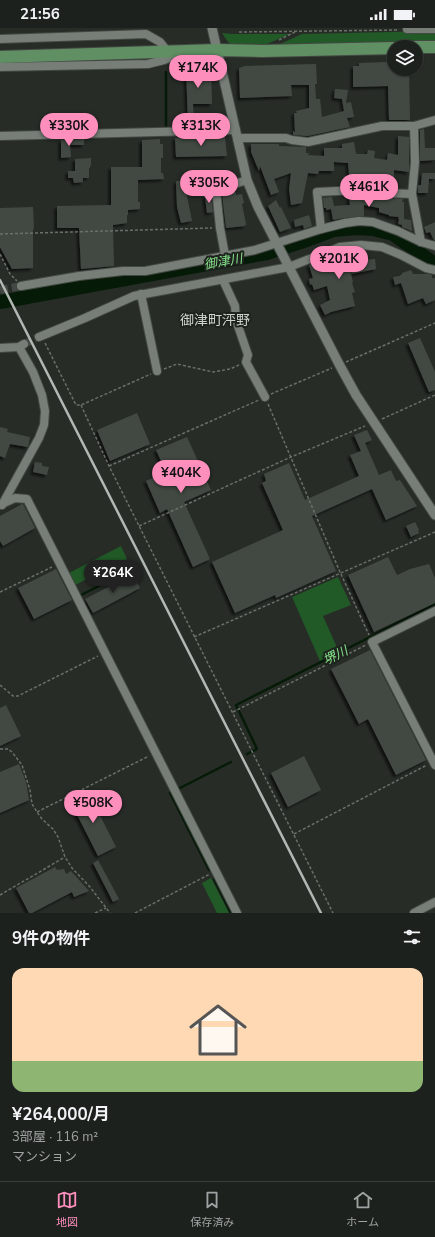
<!DOCTYPE html>
<html lang="ja">
<meta charset="utf-8">
<style>
body{margin:0;font-family:"Nunito Sans","Noto Sans JP",sans-serif;background:#252926;color:#f1f3f6;height:100vh;display:flex;flex-direction:column;font-size:15px;white-space:nowrap}
*{box-sizing:border-box;margin:0}
p{font-size:13px;color:#a0a3a4}
.icon{flex:none;width:22px;height:22px;fill:none;stroke:currentColor;stroke-width:2;stroke-linecap:round;stroke-linejoin:round}
.map{position:relative;height:885px;overflow:hidden}
.sheet{display:flex;flex-direction:column;background:#1d211d;flex:1}
.sheet>*{flex:none}
.buttons{position:absolute;left:387px;top:12px;display:grid;gap:8px}
.buttons a{display:grid;place-items:center;width:36px;height:36px;border-radius:50%;background:#1d211d;box-shadow:0 1px 3px #0004,0 0 0 1px #3b3e3b;font-size:20px}
.price{position:absolute;translate:-50% -34px;padding:0 9px;border-radius:14px;background:#fe8ebc;color:#111;font-size:13px;line-height:26px;filter:drop-shadow(0 1px 2px #0008)}
.price::after{content:'';position:absolute;left:50%;top:24px;width:12px;height:9px;margin-left:-6px;background:inherit;clip-path:polygon(0 0,100% 0,50% 100%)}
.price.current{background:#222;color:#fff}
ul{padding:0;list-style:none}
li{display:grid;align-content:center;gap:8px;height:212px;padding:0 12px}
li span{display:grid;place-items:center;height:124px;border-radius:12px;color:#555}
li>.icon{margin-inline-start:auto}
span .icon{width:72px;height:72px;fill:#fffc;stroke-width:1}
li b{font-size:17px}
h2{display:flex;justify-content:space-between;align-items:center;height:48px;padding:0 12px;font-size:17px}
.status{display:flex;justify-content:space-between;align-items:center;height:28px;padding:0 20px;background:#1d211d;direction:ltr}
.status svg{height:11px;fill:currentColor}
.tabs{display:flex;justify-content:space-around;align-items:center;height:56px;border-top:1px solid #3b3e3b;background:#1d211d;font-size:11px;color:#a0a3a4}
.tabs a{display:grid;justify-items:center;gap:2px}
.tabs .current{color:#fe8ebc}
.map>svg:first-child{display:block}
.green{fill:#215927}
.lines{fill:none;stroke-linecap:round;stroke-linejoin:round}
.stream{stroke:#061b07;stroke-width:2.5}
.river{stroke:#061b07;stroke-width:14}
.building{fill:#434943;filter:url(#shadow)}
.minor-tunnel{stroke:#444844;stroke-width:8;stroke-dasharray:8 4;stroke-linecap:butt}
.minor-casing{stroke:#434843;stroke-width:10}
.tertiary-casing{stroke:#434843;stroke-width:11}
.primary-casing{stroke:#434843;stroke-width:14}
.path{stroke:#6a6f6a;stroke-width:1.5;stroke-dasharray:3 2;stroke-linecap:butt}
.minor{stroke:#777d77;stroke-width:8}
.tertiary{stroke:#777d77;stroke-width:9}
.primary{stroke:#608f63;stroke-width:12}
.rail{stroke:#b3b7b3;stroke-width:2.5}
.labels{text-anchor:middle;stroke-width:4;stroke-linejoin:round;paint-order:stroke}
.water-label{font-size:13px;font-style:italic;fill:#87e38c;stroke:#1e231e}
.quarter-label{font-size:14px;fill:#ced5ce;stroke:#1e231e}
</style>
<div class="status"><b>21:56</b><svg viewBox="0 0 49 12"><path d="M0 12V9h3v3zM5 12V6h3v6zM10 12V3h3v9zM15 12V0h3v12zM26 1h20v11H26zM47 4h2v5h-2z"/></svg></div>
<div class="map">
<svg width="435" height="885" viewBox="0 0 435 885">
<defs>
<filter id="shadow"><feDropShadow dx="-2.5" dy="2.5" stdDeviation="1" flood-color="#0009"/></filter>
</defs>
<rect width="100%" height="100%" fill="#272c27"/>
<!-- green -->
<g class="green">
<path d="M435,3V15L278,17L302,6Z"/>
<path d="M222,5L232,6H290L267,16L232,17L228,14Z"/>
<path d="M121,518L127,531L73,558L67,546Z"/>
<path d="M338,549L351,577L323,588L339,624L320,633L292,569Z"/>
<path d="M211,850L229,885H217L202,855Z"/>
</g>
<g class="lines">
<!-- stream -->
<g class="stream">
<path d="M164,101H166V44"/>
<path d="M79,568L133,541"/>
<path d="M247,726L257,721L236,677L435,576"/>
<path d="M178,761L231,734"/>
<path d="M173,764L170,765L209,842"/>
<path d="M214,851L231,885"/>
</g>
<!-- river -->
<path class="river" d="M0,274L267,225L307,212L334,202L357,200L373,201L393,206L435,236"/>
</g>
<!-- building -->
<g class="building">
<path d="M388,33H394V41H409L410,92H389L388,58L353,59V38H359V35L388,34Z"/>
<path d="M316,36L317,56H315L316,71H320L322,89L344,83L342,71L334,70L335,61L348,62L346,75L351,74L354,89L347,90L350,99L308,108L293,107V103L295,104L294,85H297L296,83L309,80V57H291L292,68L240,70L239,40L245,38Z"/>
<path d="M186,38H205V41H211L212,76H193L194,98H188Z"/>
<path d="M424,101L425,120H435V132L420,133V102Z"/>
<path d="M398,108L409,109V144L394,142V151H392V160H388L380,156L350,157L348,135L334,134V143H319L318,146L308,145L302,175L291,177L289,161L291,145L274,151L279,164L271,167L260,138L259,143L251,124V116H279V118L306,119V125H309L308,127L324,128V120H342V116L354,114L356,126H367L368,122L375,123L374,130L387,132L388,125L398,127Z"/>
<path d="M188,109H225L227,128L176,129L175,110Z"/>
<path d="M84,111V117H70L71,129L61,130V112Z"/>
<path d="M160,111V116H163V130H161V145H163L164,151L138,152V174H140V181L128,182V187H127V195L113,197L114,238L81,241L79,200H57V178L111,177V139H142V112Z"/>
<path d="M91,130V138H90V140H89V150H83V154L74,155L73,150H68V143H75V131Z"/>
<path d="M422,145H435V151H429L428,165H418V157H421Z"/>
<path d="M176,153H188V163H186L192,193L181,195L177,179Z"/>
<path d="M231,163L232,165L236,164V167L242,166L244,175L242,176L246,196L245,198L226,200L222,166Z"/>
<path d="M211,167L213,184L207,185L205,169Z"/>
<path d="M378,167L386,170L403,171L402,174H404V191L411,192L412,203L402,199V197L398,196L399,191H398L399,189L389,188V187L379,184V180L364,177V188L344,190L333,192L331,181L326,182V180H324L323,170L332,169L334,178L350,177L349,170L351,169V168Z"/>
<path d="M276,172L280,180L281,179L291,200L280,204L268,178Z"/>
<path d="M33,179L34,201H33V240L12,241L0,219V180Z"/>
<path d="M309,187L312,198L304,201L303,197L295,199L294,192Z"/>
<path d="M435,194V212H434L430,204L426,205L424,199Z"/>
<path d="M356,223H366L363,232L375,231L376,241L351,246L353,254L352,255L355,264L352,265L355,278L331,284L325,287L320,277L330,272L327,258L314,262L312,256L310,257L309,251L313,250L309,237L319,233V234L322,233V235L336,231L335,227L344,224L345,227L346,226L351,246Z"/>
<path d="M411,242L413,246H429L432,247V250H435V272L426,276L423,270L408,276L401,255L395,257L393,249L399,248L402,246V245Z"/>
<path d="M420,310L435,344V362L429,364L408,315Z"/>
<path d="M137,385L150,416L110,433L97,402Z"/>
<path d="M0,399L8,401L7,404L30,409L28,419L10,416L5,430L0,428Z"/>
<path d="M367,402L372,412L365,415L379,447L391,442L396,453L400,452L417,478L386,492L372,461L312,488L336,543L276,570L275,567L235,585L212,534L283,502L262,455L266,453L264,446L289,435L305,472L359,448L350,427L361,423L354,407Z"/>
<path d="M187,409L211,462L184,474L210,531L193,539L167,481L160,485L146,453L166,444L156,422Z"/>
<path d="M35,434L42,435V438L49,439L47,447L33,444Z"/>
<path d="M22,476H23L35,500L3,518L0,513V488Z"/>
<path d="M415,494L419,502H418L419,505L411,509L406,498Z"/>
<path d="M388,529L397,547L410,541L429,536L435,550V575L374,604L348,547Z"/>
<path d="M56,541L72,572L34,591L18,560Z"/>
<path d="M133,546L140,560L93,585L85,571Z"/>
<path d="M370,622L426,732L396,747L368,691L359,696L331,641Z"/>
<path d="M6,677L21,708L0,718V680Z"/>
<path d="M304,728L321,762L288,779L271,745Z"/>
<path d="M19,736L26,754L29,772L0,785V744Z"/>
<path d="M88,764L116,819L98,828L70,773Z"/>
<path d="M98,832L119,871L113,874L93,835Z"/>
<path d="M55,839L57,842L64,841L66,846L71,843L89,863L74,869L72,864L32,885H29L16,860Z"/>
</g>
<g class="lines">
<!-- minor-tunnel -->
<g class="minor-tunnel">
<path d="M0,262L21,258"/>
<path d="M24,316L39,309"/>
</g>
<defs>
<g id="minor">
<path d="M407,0V1H435"/>
<path d="M0,11L146,6L160,14L168,24"/>
<path d="M0,39L148,36L164,32L180,26"/>
<path d="M414,98L415,134L412,166L421,214"/>
<path d="M0,108L236,102"/>
<path d="M237,110H286L292,112L308,114L382,98H414L435,92"/>
<path d="M321,201L317,164L380,161L386,165L412,166"/>
<path d="M225,227L220,200L216,162L247,152"/>
<path d="M223,252L235,278L236,292L248,327L246,334L265,369"/>
<path d="M21,258L79,248L123,243H145L255,222L321,201L345,195L359,193L373,194L398,203L421,214L435,218"/>
<path d="M141,266L157,343"/>
<path d="M39,309L85,290L134,268L289,239L340,219L361,217L382,219L401,227L426,240L435,242"/>
<path d="M0,320L19,319L24,316"/>
<path d="M0,477L15,470L27,471L237,885"/>
<path d="M2,477L39,410L44,397L45,383L42,367L33,344L19,319"/>
<path d="M435,583L372,614L435,737"/>
<path d="M414,885L435,874"/>
</g>
<path id="tertiary" d="M212,0L247,152L258,179L339,336L356,367L435,487"/>
<g id="primary">
<path d="M415,19H435"/>
<path d="M0,29L217,22L262,23L394,20"/>
</g>
</defs>
<!-- minor casing -->
<use href="#minor" class="minor-casing"/>
<!-- tertiary casing -->
<use href="#tertiary" class="tertiary-casing"/>
<!-- primary casing -->
<use href="#primary" class="primary-casing"/>
<!-- path -->
<g class="path">
<path d="M239,4L399,2"/>
<path d="M279,12L297,3"/>
<path d="M0,206L212,200"/>
<path d="M0,226L10,246L17,253"/>
<path d="M45,315L76,377H81L151,346"/>
<path d="M346,334L435,295"/>
<path d="M164,341L177,336L213,344L230,341L239,337"/>
<path d="M271,366L332,340"/>
<path d="M268,376L340,544L369,607"/>
<path d="M81,377L109,438L333,885"/>
<path d="M382,391L435,367"/>
<path d="M109,438L259,372"/>
<path d="M139,498L291,429L365,398"/>
<path d="M0,564L52,539"/>
<path d="M194,609L435,504"/>
<path d="M0,657L13,668H18L98,628"/>
<path d="M233,684L366,617"/>
<path d="M0,721H8L12,724L22,737L30,762L32,776L37,784L42,791L53,801L58,809L65,829L72,840L90,859L110,885"/>
<path d="M37,784L149,728"/>
<path d="M294,806L427,737"/>
<path d="M0,867L65,829"/>
<path d="M95,885L106,880"/>
<path d="M135,885L210,846"/>
</g>
<!-- minor -->
<use href="#minor" class="minor"/>
<!-- tertiary -->
<use href="#tertiary" class="tertiary"/>
<!-- primary -->
<use href="#primary" class="primary"/>
<!-- rail -->
<path class="rail" d="M0,252L321,885"/>
</g>
<g class="labels">
<!-- water labels -->
<g class="water-label">
<text transform="translate(223 233) rotate(-10)" y="5">御津川</text>
<text transform="translate(335 627) rotate(-27)" y="5">堺川</text>
</g>
<!-- quarter labels -->
<g class="quarter-label">
<text x="215" y="297">御津町泙野</text>
</g>
</g>
</svg>
<div class="buttons">
<a><svg class="icon" aria-label="layers" viewBox="0 0 24 24"><path d="M12 4l9 5-9 5-9-5zM3 14l9 5 9-5"/></svg></a>
</div>
<b class="price" style="left:198px;top:61px">¥174K</b>
<b class="price" style="left:69px;top:119px">¥330K</b>
<b class="price" style="left:201px;top:119px">¥313K</b>
<b class="price" style="left:209px;top:176px">¥305K</b>
<b class="price" style="left:369px;top:180px">¥461K</b>
<b class="price" style="left:339px;top:252px">¥201K</b>
<b class="price" style="left:181px;top:466px">¥404K</b>
<b class="price current" style="left:113px;top:566px">¥264K</b>
<b class="price" style="left:93px;top:796px">¥508K</b>
</div>
<section class="sheet">
<h2>9件の物件<svg class="icon" aria-label="filters" viewBox="0 0 24 24"><path d="M4 7h16M4 17h16"/><circle cx="9" cy="7" r="2"/><circle cx="15" cy="17" r="2"/></svg></h2>
<ul>
<li><span style="background:linear-gradient(#ffd9b3 75%,#8fb573 0)"><svg class="icon" aria-label="home" viewBox="0 0 24 24"><path d="M3 11l9-7 9 7M6 9v11h12V9"/></svg></span><div><b>¥264,000/月</b><p>3部屋 · 116 m²</p><p>マンション</p></div></li>
</ul>
</section>
<nav class="tabs">
<a class="current"><svg class="icon" aria-label="map" viewBox="0 0 24 24"><path d="M3 6l6-2 6 2 6-2v14l-6 2-6-2-6 2zM9 4v14M15 6v14"/></svg>地図</a>
<a><svg class="icon" aria-label="saved" viewBox="0 0 24 24"><path d="M7 4h10v16l-5-4-5 4z"/></svg>保存済み</a>
<a><svg class="icon" aria-label="home" viewBox="0 0 24 24"><path d="M3 11l9-7 9 7M6 9v11h12V9"/></svg>ホーム</a>
</nav>
